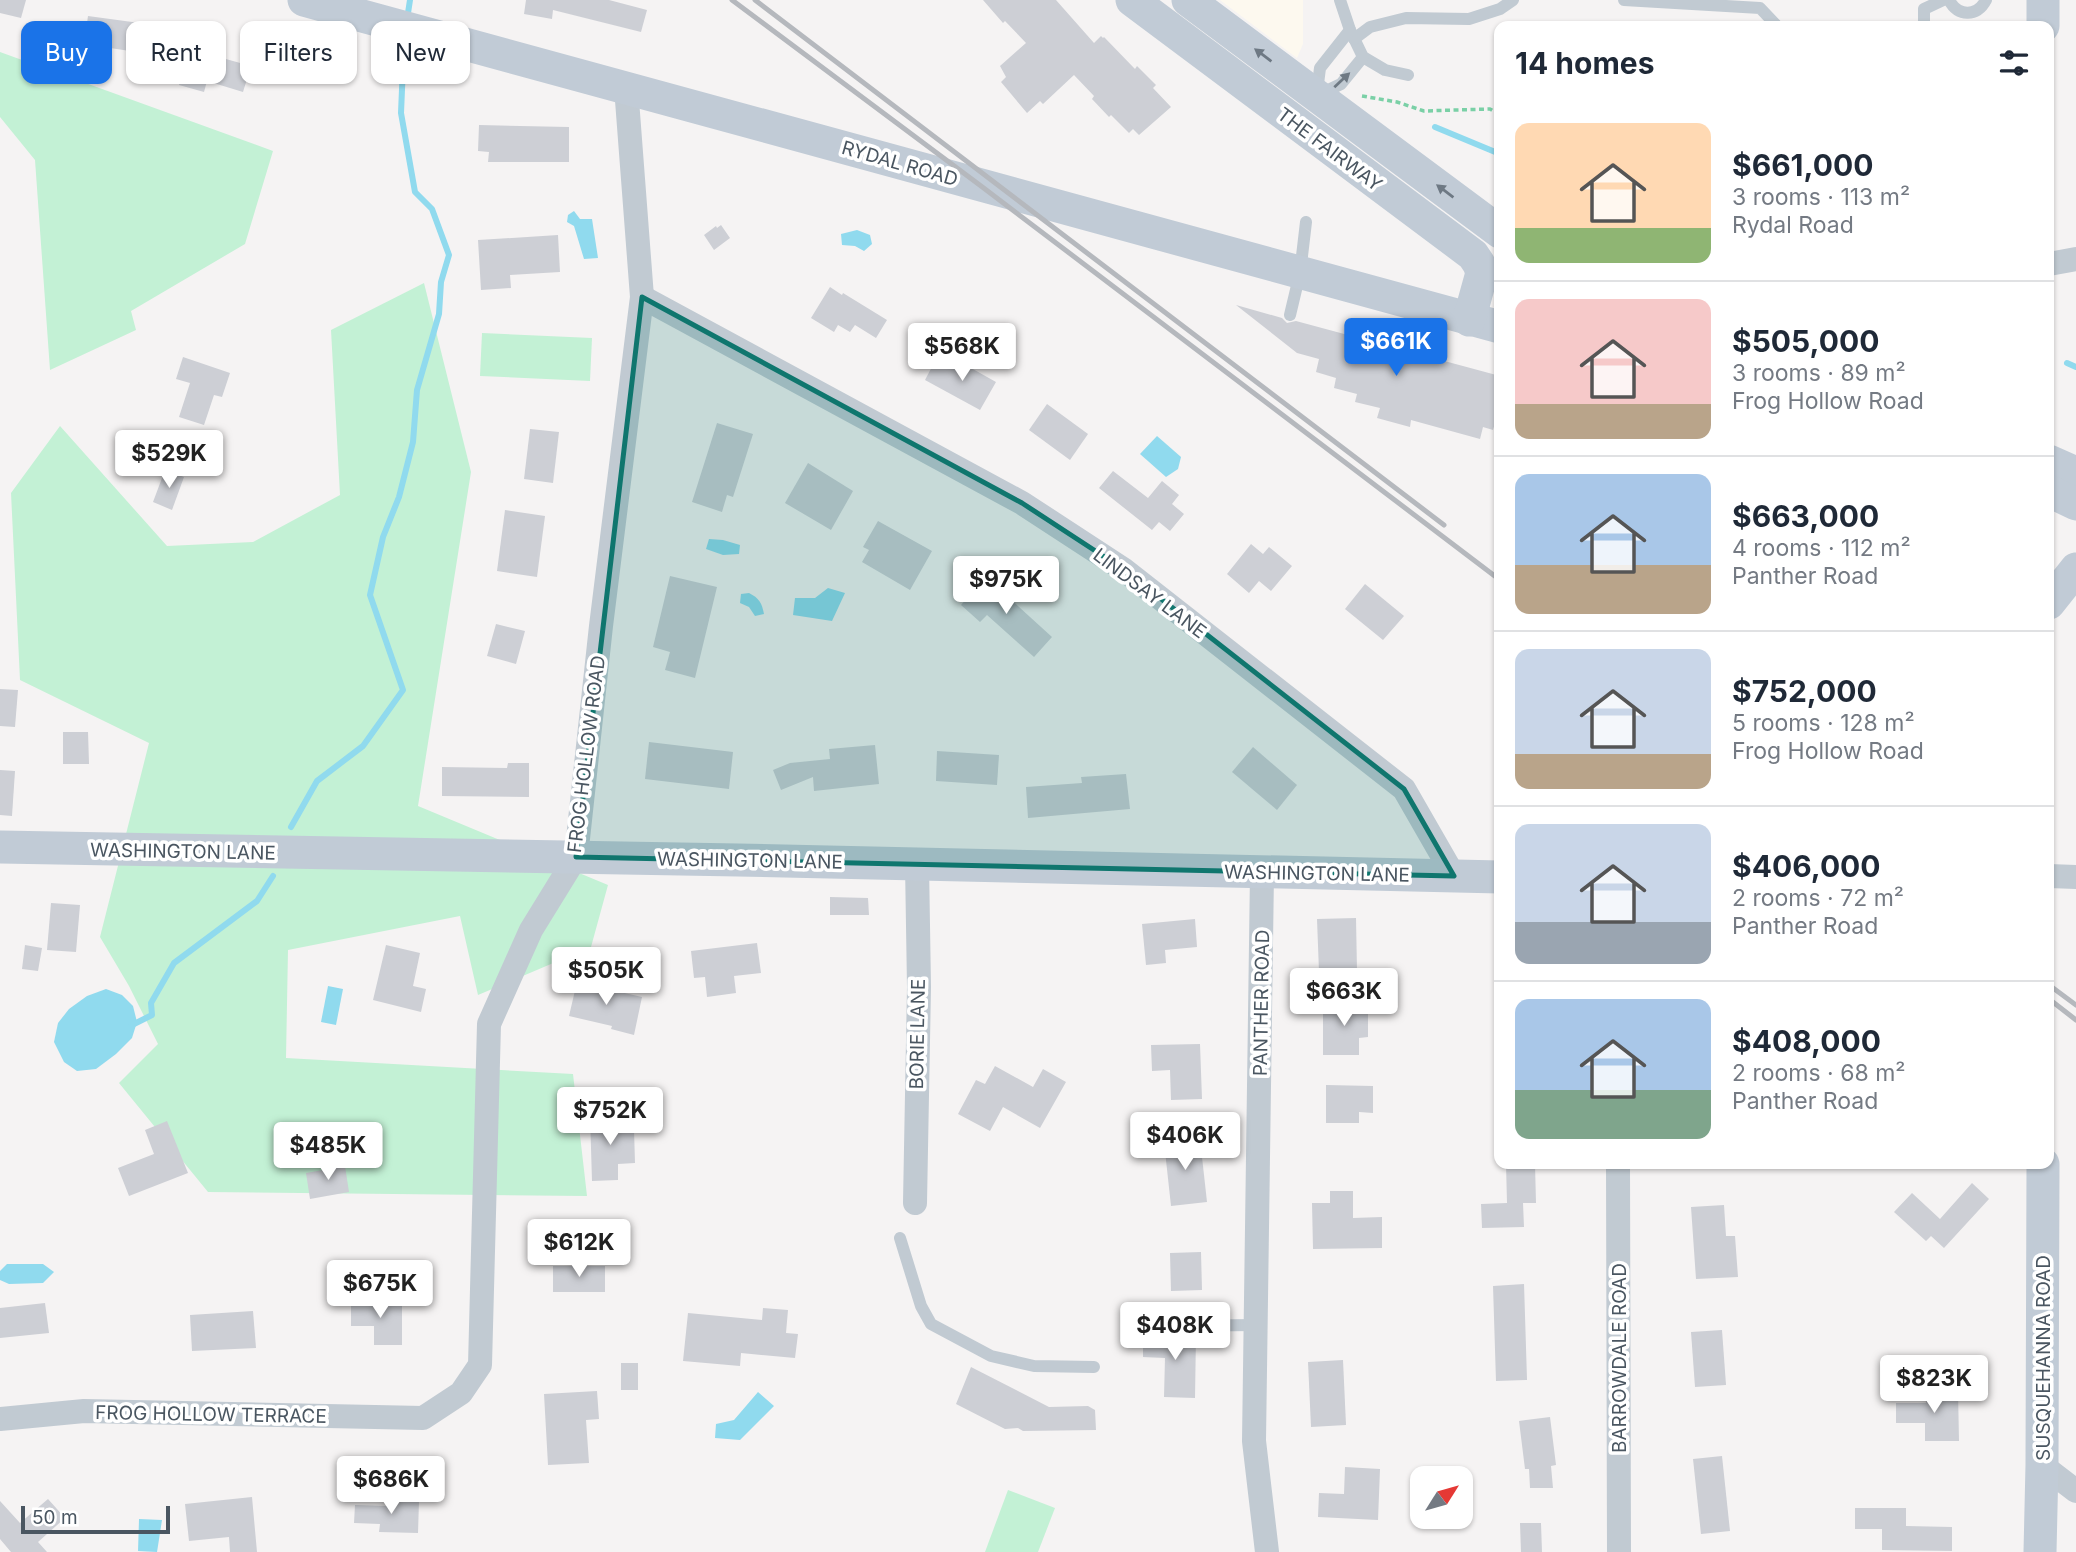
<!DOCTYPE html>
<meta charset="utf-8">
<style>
body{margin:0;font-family:Inter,sans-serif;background:#f6f6f7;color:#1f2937;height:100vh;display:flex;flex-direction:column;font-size:26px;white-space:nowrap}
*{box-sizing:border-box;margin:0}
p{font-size:23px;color:#747a83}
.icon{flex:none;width:38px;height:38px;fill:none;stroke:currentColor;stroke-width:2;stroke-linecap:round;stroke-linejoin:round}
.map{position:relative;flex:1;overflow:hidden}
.sheet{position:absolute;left:1494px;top:21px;width:560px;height:1148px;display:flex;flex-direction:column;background:#fff;border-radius:14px;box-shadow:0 2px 5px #0004}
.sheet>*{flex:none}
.banner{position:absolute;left:21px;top:21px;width:665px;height:63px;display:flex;gap:14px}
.needle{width:46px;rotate:53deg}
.tools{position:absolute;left:1410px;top:1466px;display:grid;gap:14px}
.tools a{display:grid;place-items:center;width:63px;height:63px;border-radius:14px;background:#fff;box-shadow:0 2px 5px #0004;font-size:35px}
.scale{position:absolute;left:21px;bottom:18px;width:149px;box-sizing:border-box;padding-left:7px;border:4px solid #4a5661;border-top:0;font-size:19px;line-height:24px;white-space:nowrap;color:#4a5661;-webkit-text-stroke:5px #fff;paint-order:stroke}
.price{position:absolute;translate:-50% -60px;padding:0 16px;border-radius:7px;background:#fff;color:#222;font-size:23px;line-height:46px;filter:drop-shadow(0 2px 4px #0008)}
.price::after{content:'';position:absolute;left:50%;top:42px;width:21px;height:16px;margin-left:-10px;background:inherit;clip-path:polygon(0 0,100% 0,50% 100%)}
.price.selected{background:#1a73e8;color:#fff}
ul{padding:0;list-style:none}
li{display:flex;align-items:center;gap:21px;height:175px;padding:0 21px}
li+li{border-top:2px solid #e0e1e3}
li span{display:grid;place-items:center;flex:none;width:196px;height:140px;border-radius:14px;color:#555}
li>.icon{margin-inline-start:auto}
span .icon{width:84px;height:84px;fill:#fffc;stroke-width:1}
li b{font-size:30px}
h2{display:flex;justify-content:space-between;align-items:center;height:84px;padding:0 21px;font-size:30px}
.pill{padding:0 24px;border-radius:14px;background:#fff;box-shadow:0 2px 5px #0004;font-size:24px;line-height:63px}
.pill.selected{background:#1a73e8;color:#fff}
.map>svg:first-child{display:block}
.commercial{fill:#fdf9ef}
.green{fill:#c3f1d5}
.water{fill:#90daee}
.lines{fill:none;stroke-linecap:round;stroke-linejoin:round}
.stream{stroke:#90daee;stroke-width:6}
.building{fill:#cdcfd5}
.path{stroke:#7ad0a6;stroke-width:3.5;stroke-dasharray:5 3.5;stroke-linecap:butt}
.lane{stroke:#c1cad2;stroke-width:12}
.street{stroke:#c1cad2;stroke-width:24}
.secondary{stroke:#c1cbd6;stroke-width:33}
.rail{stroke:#b5b8bd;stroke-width:5}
.oneway{fill:#6e7984}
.oneway2{fill:#6e7983}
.marked{fill:#0f766e;fill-opacity:0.2;stroke:#0f766e;stroke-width:5;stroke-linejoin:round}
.labels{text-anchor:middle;stroke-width:7;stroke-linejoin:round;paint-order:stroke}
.street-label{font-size:19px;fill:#4a5661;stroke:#fff}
</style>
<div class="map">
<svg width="2076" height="1552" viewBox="0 0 2076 1552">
<rect width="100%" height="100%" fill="#f5f3f3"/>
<!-- commercial -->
<path class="commercial" d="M1220,0H1303V44L1297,58Z"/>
<!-- green -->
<g class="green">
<path d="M0,52L273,151L245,244L131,311L136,330L50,370L35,160L0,117Z"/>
<path d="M424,283L471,472L418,806L608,885L591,947L478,995L460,916L288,950L286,1058L573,1074L587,1196L208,1192L119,1083L158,1044L129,986L100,937L149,743L20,680L11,493L60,426L167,546L253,542L340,495L331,330Z"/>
<path d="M482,333L592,338L590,381L480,376Z"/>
<path d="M1008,1490L1055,1508L1038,1552H985Z"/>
</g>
<!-- water -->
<g class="water">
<path d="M574,211L580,219H592L598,258L584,259L574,226L567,222L568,215Z"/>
<path d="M857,230L870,235L872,244L864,251L855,246L842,245L841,234Z"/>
<path d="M1157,436L1181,457L1178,469L1166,477L1140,454Z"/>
<path d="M709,539L723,540L740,545L739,554L723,555L706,549Z"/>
<path d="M828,588L845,593L832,621L793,615L795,598H815Z"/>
<path d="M749,593C759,598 762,603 764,614L755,616L749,607L740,603L741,594Z"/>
<path d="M328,986L343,989L336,1025L321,1022Z"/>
<path d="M106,989L122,995L133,1006L137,1022L132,1038L116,1054L96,1069L77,1071L64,1062L54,1042L58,1023L69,1009L87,996Z"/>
<path d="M7,1264H43L54,1272L43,1283L9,1284L0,1280V1271Z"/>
<path d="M758,1392L774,1406L740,1440L715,1438L716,1424L734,1420Z"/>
<path d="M139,1519L162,1520L157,1552L138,1551Z"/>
</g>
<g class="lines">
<!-- stream -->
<g class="stream">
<path d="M408,13L410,0"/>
<path d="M1648,25V26"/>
<path d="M1435,127L1500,154"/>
<path d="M2067,363L2076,367"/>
<path d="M291,827L317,781L363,746L403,690L370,595L383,537L399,497L413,442L417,390L439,314L441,282L449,255L432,209L415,192L401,113L404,42"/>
<path d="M132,1025L152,1015L151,1003L174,963L257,901L273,876"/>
</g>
</g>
<!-- building -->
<g class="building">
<path d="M0,0H26L21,18L0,13Z"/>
<path d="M526,0H609L647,10L641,32L553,10L552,19L524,14Z"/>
<path d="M983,0H1056L1094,43L1101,36L1103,38L1104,37L1135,69L1137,66L1156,85L1153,88L1171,107L1139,135L1133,129L1129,133L1111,115L1109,117L1092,99L1094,96L1074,75L1043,104L1040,101L1027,113L1001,82L1006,77L1000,66L1026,43L1005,21L1003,23Z"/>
<path d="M88,16L147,24L143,53L84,44Z"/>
<path d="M192,38L218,45L215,56L251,66L243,92L207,81L204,92L179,85Z"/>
<path d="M479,125L569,127V162H488L489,152L478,151Z"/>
<path d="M721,225L730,238L714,250L704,235L716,226L717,228Z"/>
<path d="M558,235L560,272L510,275L511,288L481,290L478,240Z"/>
<path d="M830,287L842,295L843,293L887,320L876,338L855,325L850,332L838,325L834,332L811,318Z"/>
<path d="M1236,305L1282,318L1287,323L1296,321L1500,376V406L1493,430L1483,427L1480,439L1411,420L1410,427L1377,418L1380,408L1355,402L1357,394L1334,388L1336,378L1316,372L1319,359L1297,353Z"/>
<path d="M183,357L230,373L222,397L214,395L204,425L179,417L190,383L176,379Z"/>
<path d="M955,359L996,382L980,410L925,380L935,361L949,369Z"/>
<path d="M1047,404L1088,434L1070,460L1029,430Z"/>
<path d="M717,423L753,434L733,497L727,495L722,512L692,502Z"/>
<path d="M530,429L559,432L553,483L524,479Z"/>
<path d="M808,463L853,491L831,530L785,503Z"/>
<path d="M165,470L184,477L172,510L153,502Z"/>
<path d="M1113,471L1148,498L1162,481L1179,495L1172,504L1184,514L1170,531L1159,522L1152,530L1099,488Z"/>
<path d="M505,510L545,516L537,577L497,571Z"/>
<path d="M878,521L932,551L910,590L862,562L869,550L863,547Z"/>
<path d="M1251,544L1263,554L1269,547L1292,566L1271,591L1259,581L1249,593L1227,574Z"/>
<path d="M670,576L717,587L695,678L665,670L670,652L653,647Z"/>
<path d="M986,577L1052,637L1034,657L987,615L980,622L961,605Z"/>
<path d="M1365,584L1404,616L1383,640L1345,609Z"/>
<path d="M496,624L525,631L516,664L487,656Z"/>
<path d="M0,689L18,690L15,727L0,726Z"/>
<path d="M63,732H88L89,764H63Z"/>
<path d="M649,742L733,752L729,789L645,779Z"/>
<path d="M875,745L879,784L814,791L813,777L781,790L773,770L790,763L830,759L829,749Z"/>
<path d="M1253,747L1297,785L1277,810L1232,772Z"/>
<path d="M937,751L999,755L997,785L936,781Z"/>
<path d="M508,763H529V797L442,796V767L507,768Z"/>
<path d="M0,770L15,771L12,816L0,815Z"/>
<path d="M1126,774L1130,809L1028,818L1026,787L1082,783L1081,777Z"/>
<path d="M830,897L868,898L869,915H830Z"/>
<path d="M51,903L80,905L76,952L47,950Z"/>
<path d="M1356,918L1357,971L1319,972L1317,919Z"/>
<path d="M1195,919L1197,947L1165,950L1166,963L1146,965L1142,924Z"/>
<path d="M757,943L761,973L734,976L736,993L707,997L705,977L694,978L691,951Z"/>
<path d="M25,945L42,948L38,971L22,969Z"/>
<path d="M386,945L420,953L413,986L426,989L421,1012L373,1000Z"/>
<path d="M577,982L642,997L634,1035L611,1029L612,1026L569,1016Z"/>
<path d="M1323,1004H1368V1037L1359,1038V1055H1323Z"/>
<path d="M1200,1044L1202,1099L1171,1100L1170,1070L1152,1071L1151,1045Z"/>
<path d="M995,1066L1033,1087L1043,1069L1066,1082L1040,1128L1003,1107L990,1131L958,1114L976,1080L985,1084Z"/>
<path d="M1326,1085L1373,1086V1113L1359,1112V1123H1326Z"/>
<path d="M590,1115H619L620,1129H634L635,1163L618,1164V1180L592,1181Z"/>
<path d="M167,1121L188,1173L129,1196L118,1168L154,1154L145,1130Z"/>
<path d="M1200,1139L1207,1202L1171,1206L1164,1142Z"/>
<path d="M1506,1164H1535L1536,1203H1523L1524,1227L1482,1228L1481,1204L1507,1203Z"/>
<path d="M345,1166L349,1192L310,1199L306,1173Z"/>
<path d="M1972,1183L1989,1199L1944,1248L1931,1236L1926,1241L1894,1212L1912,1193L1940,1219Z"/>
<path d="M1330,1191H1353V1218L1382,1217V1248L1313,1249L1312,1203H1330Z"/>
<path d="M1724,1205L1726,1236H1735L1738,1277L1696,1279L1691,1207Z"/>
<path d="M1201,1252L1202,1290L1171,1291L1170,1253Z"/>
<rect x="553" y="1266" width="52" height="26"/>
<path d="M1524,1284L1527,1380L1496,1381L1493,1286Z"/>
<path d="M402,1300V1345H374V1326H351V1301Z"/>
<path d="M45,1303L49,1333L0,1338V1308Z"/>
<path d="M763,1308L788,1310L786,1333L798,1334L795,1358L741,1353L740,1366L683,1361L688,1313L762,1320Z"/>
<path d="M253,1311L256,1348L192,1351L190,1315Z"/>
<path d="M1722,1330L1726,1385L1695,1387L1691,1332Z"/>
<path d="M1159,1335H1196L1195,1398L1164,1397L1165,1358L1143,1357V1337Z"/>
<path d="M1343,1360L1346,1425L1311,1427L1308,1362Z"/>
<rect x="621" y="1363" width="17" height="27"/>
<path d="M971,1367L1049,1407L1088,1406L1095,1410L1096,1430L1023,1431L1018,1428L1005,1429L956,1404Z"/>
<path d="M597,1391L599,1419L586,1420L589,1463L548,1465L544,1394Z"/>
<path d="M1925,1391H1958L1959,1441H1925V1423H1896V1403H1926Z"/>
<path d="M1550,1417L1556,1465L1551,1466L1553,1488H1530L1529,1469H1525L1519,1421Z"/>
<path d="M1722,1456L1730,1531L1701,1534L1693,1459Z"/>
<path d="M1345,1467L1380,1469L1378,1520L1318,1517L1319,1493L1344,1494Z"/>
<path d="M252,1497L257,1552H230L229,1537L189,1541L185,1504Z"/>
<path d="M48,1499L65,1518L38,1542L47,1552H11L0,1539V1501L20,1523Z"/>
<path d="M387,1500L419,1501L418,1533L379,1532L380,1524L354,1523L355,1505L387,1506Z"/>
<path d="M1855,1508H1906V1526L1952,1527V1551L1882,1550V1529H1855Z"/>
<path d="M1520,1523H1541L1542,1552H1521Z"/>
</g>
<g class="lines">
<!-- path -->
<path class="path" d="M1362,96L1397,102L1424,111L1490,109L1500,115"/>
<!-- lane -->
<g class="lane">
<path d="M1340,0L1350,30L1363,57L1385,70L1408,75"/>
<path d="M1624,0L1760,8L1777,26"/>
<path d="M1949,0C1958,17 1977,17 1986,0"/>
<path d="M1924,26V9L1943,0"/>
<path d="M1354,39L1370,27L1406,18L1469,19L1500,9L1513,0"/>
<path d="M1317,92L1320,68L1350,30"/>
<path d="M1320,94L1341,84L1363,57"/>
<path d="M1290,315L1300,273L1306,222"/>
<path d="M900,1238L921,1306L931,1324L991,1356L1034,1366L1094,1367"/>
<path d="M1128,1330L1158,1326L1257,1325"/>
</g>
<!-- street -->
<g class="street">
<path d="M2049,264L2076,259"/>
<path d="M642,297L1022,503L1123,569L1404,789L1454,876"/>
<path d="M1262,873L1254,1441L1267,1552"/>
<path d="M2049,876L2076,877"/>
<path d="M1618,1164L1619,1552"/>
<path d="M915,1203L919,987L917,864"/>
<path d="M0,1419L84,1411L423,1418L461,1393L480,1365L489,1024L531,930L576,857L601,626L642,297L626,87"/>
<path d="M2042,1465L2076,1491"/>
</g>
<!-- secondary -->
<g class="secondary">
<path d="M304,0L1500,327"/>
<path d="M1132,0L1473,255L1479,264L1482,273L1469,320"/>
<path d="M1188,0L1500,232"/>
<path d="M2043,26V0"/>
<path d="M2049,461L2076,473"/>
<path d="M2049,491L2076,504"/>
<path d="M2049,603L2076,569"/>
<path d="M0,847L738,860L1500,877"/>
<path d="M2040,1552L2042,1465L2043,1164"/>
</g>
<!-- rail -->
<g class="rail">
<path d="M732,0L981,186L1500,580"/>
<path d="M755,0L1444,525"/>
<path d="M2049,985L2076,1005"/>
<path d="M2049,999L2076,1020"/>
</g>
</g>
<!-- one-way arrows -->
<defs><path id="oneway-solid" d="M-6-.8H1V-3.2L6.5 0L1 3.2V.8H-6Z" transform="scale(1.75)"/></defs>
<g class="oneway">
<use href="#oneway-solid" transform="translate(1263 55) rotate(-143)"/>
<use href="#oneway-solid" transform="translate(1445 191) rotate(-143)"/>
</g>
<use class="oneway2" href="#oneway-solid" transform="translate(1342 80) rotate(-43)"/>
<!-- marked area -->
<path class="marked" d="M642,297L1022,503L1123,569L1404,789L1454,876L576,857Z"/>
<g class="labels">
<!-- street labels -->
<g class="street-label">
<text transform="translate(1330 149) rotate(37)" y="7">THE FAIRWAY</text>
<text transform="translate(900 163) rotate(16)" y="7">RYDAL ROAD</text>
<text transform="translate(1150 593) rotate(37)" y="7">LINDSAY LANE</text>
<text transform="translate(586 754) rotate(-83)" y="7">FROG HOLLOW ROAD</text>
<text transform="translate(183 851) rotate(1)" y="7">WASHINGTON LANE</text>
<text transform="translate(750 860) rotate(1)" y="7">WASHINGTON LANE</text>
<text transform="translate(1317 873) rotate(1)" y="7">WASHINGTON LANE</text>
<text transform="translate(1261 1003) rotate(-89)" y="7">PANTHER ROAD</text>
<text transform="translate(917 1034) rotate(-89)" y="7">BORIE LANE</text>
<text transform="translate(1619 1358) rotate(-90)" y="7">BARROWDALE ROAD</text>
<text transform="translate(2043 1358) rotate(-90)" y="7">SUSQUEHANNA ROAD</text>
<text transform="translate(211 1414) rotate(1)" y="7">FROG HOLLOW TERRACE</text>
</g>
</g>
</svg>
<div class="tools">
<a><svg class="needle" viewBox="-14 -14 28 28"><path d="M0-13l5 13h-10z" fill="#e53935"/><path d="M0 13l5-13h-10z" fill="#747a83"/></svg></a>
</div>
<div class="scale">50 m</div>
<b class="price selected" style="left:1396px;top:378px">$661K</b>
<b class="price" style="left:962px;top:383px">$568K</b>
<b class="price" style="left:169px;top:490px">$529K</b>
<b class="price" style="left:1006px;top:616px">$975K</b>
<b class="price" style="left:606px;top:1007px">$505K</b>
<b class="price" style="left:1344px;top:1028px">$663K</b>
<b class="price" style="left:610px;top:1147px">$752K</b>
<b class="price" style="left:1185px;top:1172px">$406K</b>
<b class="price" style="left:328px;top:1182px">$485K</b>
<b class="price" style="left:579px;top:1279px">$612K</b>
<b class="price" style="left:380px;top:1320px">$675K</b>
<b class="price" style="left:1175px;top:1362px">$408K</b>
<b class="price" style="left:1934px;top:1415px">$823K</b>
<b class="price" style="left:391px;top:1516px">$686K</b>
<div class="banner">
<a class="pill selected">Buy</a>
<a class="pill">Rent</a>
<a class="pill">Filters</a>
<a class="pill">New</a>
</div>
<section class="sheet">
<h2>14 homes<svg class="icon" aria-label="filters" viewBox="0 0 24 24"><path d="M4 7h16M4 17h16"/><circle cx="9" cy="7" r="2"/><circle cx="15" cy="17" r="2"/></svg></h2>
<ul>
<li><span style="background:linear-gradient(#ffd9b3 75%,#8fb573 0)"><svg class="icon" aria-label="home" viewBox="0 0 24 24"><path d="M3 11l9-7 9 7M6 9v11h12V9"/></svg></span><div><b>$661,000</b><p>3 rooms · 113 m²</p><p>Rydal Road</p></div></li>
<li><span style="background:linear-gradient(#f6c9c9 75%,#b9a48a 0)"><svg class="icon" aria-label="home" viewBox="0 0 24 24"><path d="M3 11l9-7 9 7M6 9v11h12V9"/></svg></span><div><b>$505,000</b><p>3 rooms · 89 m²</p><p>Frog Hollow Road</p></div></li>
<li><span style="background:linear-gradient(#a9c7e8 65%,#b9a48a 0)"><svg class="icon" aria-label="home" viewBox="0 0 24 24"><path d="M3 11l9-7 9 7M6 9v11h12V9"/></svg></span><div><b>$663,000</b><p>4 rooms · 112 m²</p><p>Panther Road</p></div></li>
<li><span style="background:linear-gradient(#c9d6e8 75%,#b9a48a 0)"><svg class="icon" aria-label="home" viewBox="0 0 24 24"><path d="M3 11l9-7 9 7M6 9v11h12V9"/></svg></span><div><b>$752,000</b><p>5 rooms · 128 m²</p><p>Frog Hollow Road</p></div></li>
<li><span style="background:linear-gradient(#c9d6e8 70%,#9aa5b1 0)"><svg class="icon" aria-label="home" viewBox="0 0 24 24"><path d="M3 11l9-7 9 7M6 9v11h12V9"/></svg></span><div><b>$406,000</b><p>2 rooms · 72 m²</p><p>Panther Road</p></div></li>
<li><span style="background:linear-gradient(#a9c7e8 65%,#7fa58c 0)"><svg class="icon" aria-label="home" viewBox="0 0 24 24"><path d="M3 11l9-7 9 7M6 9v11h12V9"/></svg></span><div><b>$408,000</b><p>2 rooms · 68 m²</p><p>Panther Road</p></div></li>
</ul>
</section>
</div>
